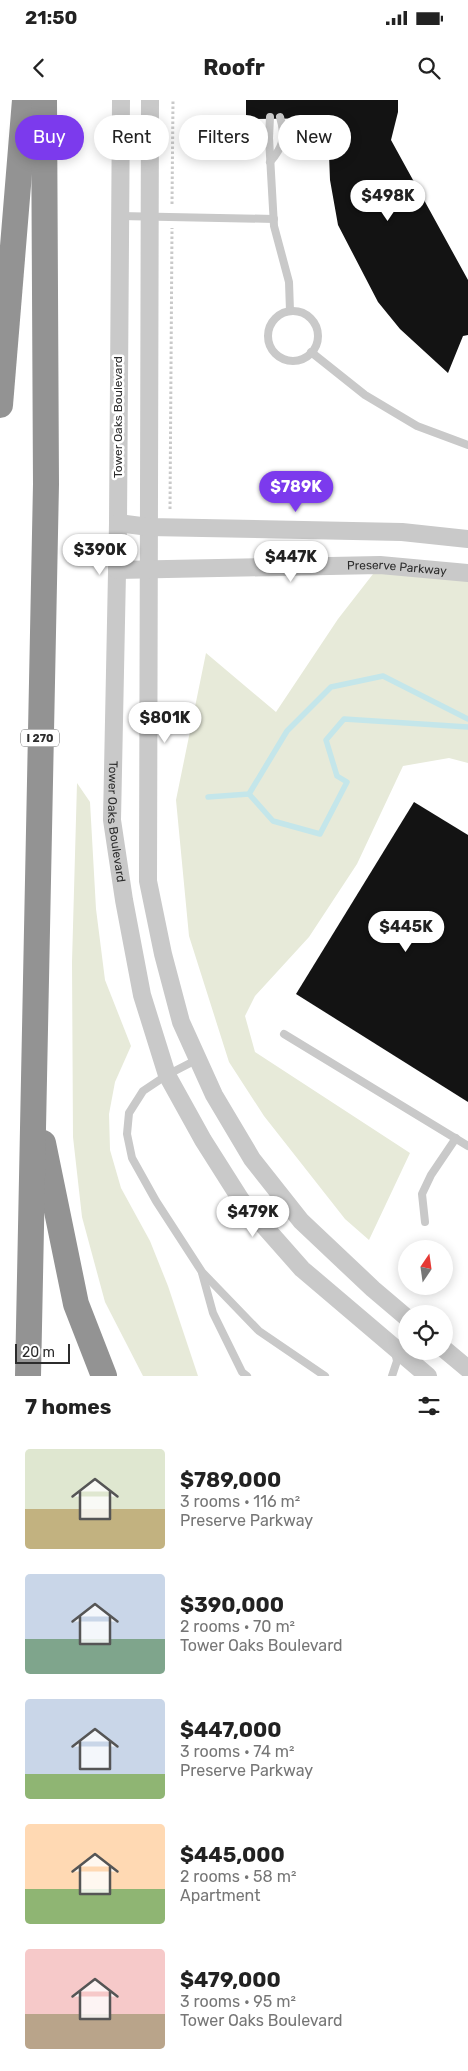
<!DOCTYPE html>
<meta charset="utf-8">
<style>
body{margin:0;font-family:Rubik,sans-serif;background:#f6f6f6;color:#222;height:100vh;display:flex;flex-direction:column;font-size:19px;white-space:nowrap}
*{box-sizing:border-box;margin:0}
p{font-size:16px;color:#767676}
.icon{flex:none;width:28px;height:28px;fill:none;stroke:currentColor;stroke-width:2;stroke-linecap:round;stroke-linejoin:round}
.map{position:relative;height:1276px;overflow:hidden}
.details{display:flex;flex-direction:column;background:#fff;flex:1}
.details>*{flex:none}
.banner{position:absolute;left:15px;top:15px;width:439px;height:45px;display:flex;gap:10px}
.needle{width:32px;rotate:13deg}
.buttons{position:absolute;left:398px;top:1140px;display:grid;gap:10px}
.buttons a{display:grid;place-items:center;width:55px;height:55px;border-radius:50%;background:#fff;box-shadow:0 2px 12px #0003;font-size:25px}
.scale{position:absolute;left:15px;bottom:12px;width:55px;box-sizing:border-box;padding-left:5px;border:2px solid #2c2c2c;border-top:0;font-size:14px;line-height:18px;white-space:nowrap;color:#2c2c2c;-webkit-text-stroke:4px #fff;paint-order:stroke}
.price{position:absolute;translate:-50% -42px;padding:0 11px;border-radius:18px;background:#fff;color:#222;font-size:16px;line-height:32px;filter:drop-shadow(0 1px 2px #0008)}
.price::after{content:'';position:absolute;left:50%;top:30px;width:15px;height:11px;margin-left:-8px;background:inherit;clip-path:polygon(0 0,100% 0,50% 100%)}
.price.current{background:#7c3aed;color:#fff}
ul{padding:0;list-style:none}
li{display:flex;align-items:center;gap:15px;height:125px;padding:0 25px}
li span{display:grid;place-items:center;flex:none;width:140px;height:100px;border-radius:5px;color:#555}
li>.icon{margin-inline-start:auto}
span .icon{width:60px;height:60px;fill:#fffc;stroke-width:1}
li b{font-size:21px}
h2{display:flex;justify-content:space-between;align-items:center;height:60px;padding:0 25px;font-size:21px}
.chip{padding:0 18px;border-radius:22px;background:#fff;box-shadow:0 2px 12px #0003;font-size:18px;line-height:45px}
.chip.current{background:#7c3aed;color:#fff}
.status{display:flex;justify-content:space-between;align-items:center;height:35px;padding:0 25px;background:#fff;direction:ltr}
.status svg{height:14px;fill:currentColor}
header{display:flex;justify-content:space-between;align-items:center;height:65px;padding:0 25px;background:#fff;font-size:22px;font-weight:700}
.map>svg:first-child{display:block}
.green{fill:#e7ead9}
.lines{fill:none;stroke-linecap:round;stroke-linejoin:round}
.stream{stroke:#c4e6ea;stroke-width:5.5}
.building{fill:#131313}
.path{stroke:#c9c9c9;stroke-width:3;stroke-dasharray:2.5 2.5;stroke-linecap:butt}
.service{stroke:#c9c9c9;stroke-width:8}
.tertiary{stroke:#c9c9c9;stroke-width:18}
.motorway{stroke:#939393;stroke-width:26}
.labels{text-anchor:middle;stroke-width:5;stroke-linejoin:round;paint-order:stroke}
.shield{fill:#fff;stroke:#6b6b6b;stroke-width:1}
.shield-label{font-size:11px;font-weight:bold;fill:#2c2c2c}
.street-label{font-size:12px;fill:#2c2c2c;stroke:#fff}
</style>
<div class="status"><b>21:50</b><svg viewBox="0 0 49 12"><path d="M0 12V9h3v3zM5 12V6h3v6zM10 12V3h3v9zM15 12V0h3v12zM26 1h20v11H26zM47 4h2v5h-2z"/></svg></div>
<header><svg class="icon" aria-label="back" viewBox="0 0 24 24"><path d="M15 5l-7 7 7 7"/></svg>Roofr<svg class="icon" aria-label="search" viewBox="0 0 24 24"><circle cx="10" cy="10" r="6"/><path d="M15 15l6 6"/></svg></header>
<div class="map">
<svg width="468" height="1276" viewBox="0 0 468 1276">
<rect width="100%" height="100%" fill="#fff"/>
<!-- green -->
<g class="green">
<path d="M380,465L468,473V663L449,658L403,666L357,764L309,837L255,896L245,916L255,952L410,1053L369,1140L345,1119L264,1016L229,962L189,836L176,700L206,553L276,612L338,519Z"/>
<path d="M77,683L90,702L96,809L105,880L131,946L115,982L109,1014L110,1050L121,1088L150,1141L168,1186L198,1276H143L105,1202L82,1117L73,1037L72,862Z"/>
</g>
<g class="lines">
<!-- stream -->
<g class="stream">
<path d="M249,694L273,721L320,734L347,682L337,676L326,640L344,619L468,627"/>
<path d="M208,697L249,694L287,631L331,587L383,576L468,619"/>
</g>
</g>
<!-- building -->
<g class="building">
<path d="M246,0H398V12L391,40L468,180V235L463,236L448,273L400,229L378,202L338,125L330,80L329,55L334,54L333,18L246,19Z"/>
<path d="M414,702L468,735V1002L296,894Z"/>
</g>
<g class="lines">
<!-- path -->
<g class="path">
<path d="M172,104L173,0"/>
<path d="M170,409L172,128"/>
</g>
<!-- service -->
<g class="service">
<path d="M270,17L269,38L274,126L289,182L290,211"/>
<path d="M270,62C283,47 286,37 280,17"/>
<path d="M120,116L274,119"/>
<circle cx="293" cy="236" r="25"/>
<path d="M311,252L365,295L417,326L468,345"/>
<path d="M284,934L468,1046"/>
<path d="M198,959L167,975L143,991L129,1013L127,1034L132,1058L156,1101L202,1172L259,1231L325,1276"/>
<path d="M425,1122L422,1094L431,1075L456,1038"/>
<path d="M202,1173L213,1213L242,1272L247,1276"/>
<path d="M392,1276L397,1261L395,1252"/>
</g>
<!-- tertiary -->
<g class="tertiary">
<path id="s1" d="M121,0L118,423L112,720L124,800L142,895L167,975L203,1040L241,1100L302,1169L428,1276"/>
<path d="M150,0L148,781L163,854L181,922L214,995L252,1059L301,1121L373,1189L406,1217"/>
<path d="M118,423L149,427L402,432L468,439"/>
<path id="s2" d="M117,470L380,465L468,473"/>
<path d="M444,1249L468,1269"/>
</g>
<!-- motorway -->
<g class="motorway">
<path d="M0,305L25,0"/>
<path d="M43,1043L76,1204L104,1276"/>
<path d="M28,1276L46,384L44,0"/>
</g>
</g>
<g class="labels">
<!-- shield labels -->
<rect class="shield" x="21" y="629.5" width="38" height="17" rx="4"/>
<g class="shield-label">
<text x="40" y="642">I 270</text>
</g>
<!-- street labels -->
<g class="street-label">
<text transform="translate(118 317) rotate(-90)" y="4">Tower Oaks Boulevard</text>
<text dy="4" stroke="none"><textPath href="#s2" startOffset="280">Preserve Parkway</textPath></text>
<text dy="4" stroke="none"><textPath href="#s1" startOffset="722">Tower Oaks Boulevard</textPath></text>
</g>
</g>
</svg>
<div class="buttons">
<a><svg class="needle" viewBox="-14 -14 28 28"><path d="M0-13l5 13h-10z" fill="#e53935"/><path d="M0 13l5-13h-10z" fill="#767676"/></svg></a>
<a><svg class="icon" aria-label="locate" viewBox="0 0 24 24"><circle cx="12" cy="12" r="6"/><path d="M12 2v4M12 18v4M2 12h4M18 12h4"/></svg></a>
</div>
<div class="scale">20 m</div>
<b class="price" style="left:388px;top:122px">$498K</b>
<b class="price current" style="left:296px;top:413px">$789K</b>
<b class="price" style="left:100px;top:476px">$390K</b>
<b class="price" style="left:291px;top:483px">$447K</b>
<b class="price" style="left:165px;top:644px">$801K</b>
<b class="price" style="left:406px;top:853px">$445K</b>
<b class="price" style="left:253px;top:1138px">$479K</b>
<div class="banner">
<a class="chip current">Buy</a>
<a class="chip">Rent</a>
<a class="chip">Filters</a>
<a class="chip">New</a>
</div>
</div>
<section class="details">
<h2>7 homes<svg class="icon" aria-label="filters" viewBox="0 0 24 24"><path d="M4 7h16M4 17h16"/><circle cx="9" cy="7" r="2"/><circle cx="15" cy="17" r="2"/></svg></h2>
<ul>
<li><span style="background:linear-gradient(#dfe7d0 60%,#c2b280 0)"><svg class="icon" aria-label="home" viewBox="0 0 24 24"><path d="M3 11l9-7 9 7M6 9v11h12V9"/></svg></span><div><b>$789,000</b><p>3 rooms · 116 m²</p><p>Preserve Parkway</p></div></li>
<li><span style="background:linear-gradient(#c9d6e8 65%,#7fa58c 0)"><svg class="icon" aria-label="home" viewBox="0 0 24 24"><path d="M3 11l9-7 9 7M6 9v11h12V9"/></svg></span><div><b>$390,000</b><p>2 rooms · 70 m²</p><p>Tower Oaks Boulevard</p></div></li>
<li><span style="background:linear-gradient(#c9d6e8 75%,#8fb573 0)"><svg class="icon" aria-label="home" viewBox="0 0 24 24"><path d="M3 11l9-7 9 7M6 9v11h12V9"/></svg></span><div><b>$447,000</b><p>3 rooms · 74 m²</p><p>Preserve Parkway</p></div></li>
<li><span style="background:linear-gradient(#ffd9b3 65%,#8fb573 0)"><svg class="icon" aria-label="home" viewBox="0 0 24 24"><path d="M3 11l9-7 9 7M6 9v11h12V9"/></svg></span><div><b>$445,000</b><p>2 rooms · 58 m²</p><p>Apartment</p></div></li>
<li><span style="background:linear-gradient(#f6c9c9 65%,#b9a48a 0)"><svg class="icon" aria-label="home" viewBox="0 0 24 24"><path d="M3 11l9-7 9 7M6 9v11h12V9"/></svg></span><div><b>$479,000</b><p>3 rooms · 95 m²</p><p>Tower Oaks Boulevard</p></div></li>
</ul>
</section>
